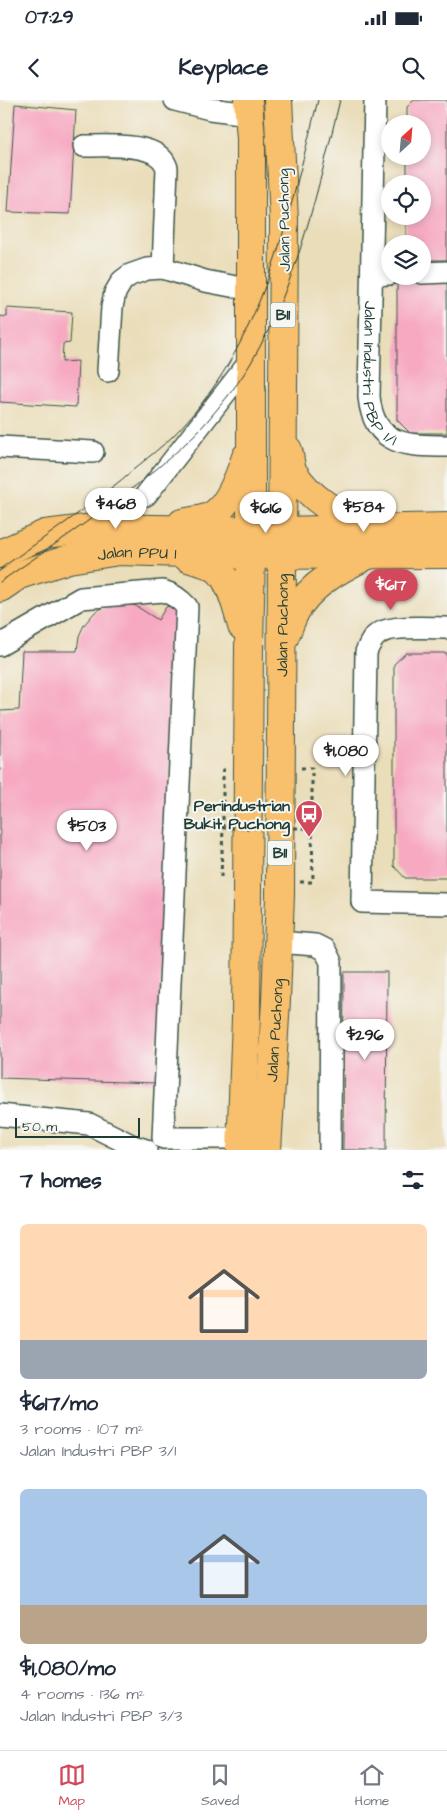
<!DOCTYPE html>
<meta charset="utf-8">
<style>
body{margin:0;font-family:"Architects Daughter",sans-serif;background:#f6f6f7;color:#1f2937;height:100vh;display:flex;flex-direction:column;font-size:19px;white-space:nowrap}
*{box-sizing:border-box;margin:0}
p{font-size:16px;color:#747a83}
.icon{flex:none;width:28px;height:28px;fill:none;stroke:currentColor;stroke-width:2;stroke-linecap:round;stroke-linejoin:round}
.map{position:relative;height:1050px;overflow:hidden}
.drawer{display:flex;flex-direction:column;background:#fff;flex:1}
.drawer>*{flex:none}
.needle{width:32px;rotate:26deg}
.controls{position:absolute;left:381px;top:15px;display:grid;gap:10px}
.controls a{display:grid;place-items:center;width:50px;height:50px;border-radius:50%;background:#fff;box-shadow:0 2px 8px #0003;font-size:25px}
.scale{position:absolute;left:15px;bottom:12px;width:125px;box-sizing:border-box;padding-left:5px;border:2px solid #1f3d34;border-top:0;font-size:14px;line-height:18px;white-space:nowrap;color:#1f3d34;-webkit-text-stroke:4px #f6f6f2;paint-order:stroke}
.price{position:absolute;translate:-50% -42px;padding:0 11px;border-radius:18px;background:#fff;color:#222;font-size:16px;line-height:32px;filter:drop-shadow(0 1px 2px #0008)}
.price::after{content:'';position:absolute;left:50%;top:30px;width:15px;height:11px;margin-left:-8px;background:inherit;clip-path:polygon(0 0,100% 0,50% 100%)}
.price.on{background:#d1495b;color:#fff}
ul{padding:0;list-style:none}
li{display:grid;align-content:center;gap:10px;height:265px;padding:0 20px}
li span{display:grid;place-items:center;height:155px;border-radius:8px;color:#555}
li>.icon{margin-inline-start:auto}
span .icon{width:90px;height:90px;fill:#fffc;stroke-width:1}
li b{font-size:21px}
h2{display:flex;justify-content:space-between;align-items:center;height:60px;padding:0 20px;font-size:21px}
.status{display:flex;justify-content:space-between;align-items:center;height:35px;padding:0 25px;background:#fff;direction:ltr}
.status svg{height:14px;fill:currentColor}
header{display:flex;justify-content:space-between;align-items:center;height:65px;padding:0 20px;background:#fff;font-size:22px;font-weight:700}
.menu{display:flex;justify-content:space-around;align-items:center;height:70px;border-top:1px solid #e0e1e3;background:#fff;font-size:14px;color:#747a83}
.menu a{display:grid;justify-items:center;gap:2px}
.menu .on{color:#d1495b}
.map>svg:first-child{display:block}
.building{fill:#f7a9c2}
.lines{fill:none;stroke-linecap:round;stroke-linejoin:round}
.minor-casing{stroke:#3d5548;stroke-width:24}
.major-casing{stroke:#3d5548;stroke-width:30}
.path{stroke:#3d5548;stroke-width:3;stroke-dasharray:4 4;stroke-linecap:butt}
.minor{stroke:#fff;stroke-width:21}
.major{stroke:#f8bf6c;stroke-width:28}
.tram{stroke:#1f3d34;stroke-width:1}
.path-bridge{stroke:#3d5548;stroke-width:3;stroke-dasharray:4 4;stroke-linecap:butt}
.labels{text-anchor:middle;stroke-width:4;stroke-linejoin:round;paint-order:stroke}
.shield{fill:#f6f6f2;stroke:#60746d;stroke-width:1}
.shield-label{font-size:15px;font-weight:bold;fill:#1f3d34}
.street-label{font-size:16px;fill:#1f3d34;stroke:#f6f6f2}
.poi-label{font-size:16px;font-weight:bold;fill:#1f3d34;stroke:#f6f6f2;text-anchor:end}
</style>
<div class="status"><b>07:29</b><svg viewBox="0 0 49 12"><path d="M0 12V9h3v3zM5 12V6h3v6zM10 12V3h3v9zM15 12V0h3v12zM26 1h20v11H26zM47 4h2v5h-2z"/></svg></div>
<header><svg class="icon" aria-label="back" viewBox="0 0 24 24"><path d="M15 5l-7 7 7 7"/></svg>Keyplace<svg class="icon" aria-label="search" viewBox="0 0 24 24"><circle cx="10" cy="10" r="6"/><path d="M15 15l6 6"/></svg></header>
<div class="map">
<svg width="447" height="1050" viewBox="0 0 447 1050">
<rect width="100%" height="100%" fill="#f6f6f2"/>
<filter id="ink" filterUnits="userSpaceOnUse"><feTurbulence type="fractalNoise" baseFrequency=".02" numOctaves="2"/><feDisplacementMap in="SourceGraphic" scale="10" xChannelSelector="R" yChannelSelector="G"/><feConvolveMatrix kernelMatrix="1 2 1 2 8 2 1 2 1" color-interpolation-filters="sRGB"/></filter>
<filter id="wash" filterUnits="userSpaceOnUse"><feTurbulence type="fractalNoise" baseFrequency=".0096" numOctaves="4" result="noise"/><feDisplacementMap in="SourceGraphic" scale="20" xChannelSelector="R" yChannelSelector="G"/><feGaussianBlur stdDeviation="1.12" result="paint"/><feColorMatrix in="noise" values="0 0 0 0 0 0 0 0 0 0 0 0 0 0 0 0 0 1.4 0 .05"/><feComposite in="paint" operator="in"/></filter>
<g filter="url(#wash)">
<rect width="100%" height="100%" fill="#eaddb9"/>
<g id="blocks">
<!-- building -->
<g class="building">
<path d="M414,0H447V160H422V144H406V116H422V84H407V56H422V24H407V7Z"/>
<path d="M15,4L76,10L70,114L8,112Z"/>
<path d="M397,181L447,183V333H410L397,320Z"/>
<path d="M7,208L72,212L70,243L63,244L62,262L78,261L76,307L0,302V216L7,217Z"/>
<path d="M125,503L136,506L158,520L166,507L172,505L177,507L156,983L0,978V611L19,610L22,551H77L79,536L84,525L95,512L110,504Z"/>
<path d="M406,553H447V778H405L394,766V564Z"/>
<path d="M344,872H387L386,1050H343Z"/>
</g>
</g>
</g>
<g filter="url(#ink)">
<use href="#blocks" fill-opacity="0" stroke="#3d5548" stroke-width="1"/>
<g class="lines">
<defs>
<g id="minor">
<path d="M175,0L210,9L249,14"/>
<path id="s1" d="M375,0L369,297C374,346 407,346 447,346"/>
<path d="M84,46C104,46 147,43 161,58C164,61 166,65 167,68L163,168"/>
<path d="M422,173L447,172"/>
<path d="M372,175L390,174"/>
<path d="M108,271L112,207L115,193L122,181L130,175L147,169L163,168L205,181L252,190"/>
<path d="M0,347L93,352"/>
<path d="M146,395L251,260"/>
<path d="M447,528C432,528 392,525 380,533C372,537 370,544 366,552L362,802L447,804"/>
<path d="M0,545L81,498L163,491C173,494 180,499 187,507L163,1038H242"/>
<path d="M278,842L315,845L325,850L331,862L330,1050"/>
<path d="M0,1015L89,1024L133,1046L146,1050"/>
</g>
<g id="major">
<path d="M288,350C290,357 290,367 293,372C309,398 340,417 368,426"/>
<path d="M182,423C191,421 201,420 209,417C228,409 240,375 246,357"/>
<path d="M0,454L45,434L94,428L282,431L447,427"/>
<path d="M188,458C197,461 209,463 217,469C231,480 237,509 242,526"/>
<path id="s2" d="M0,488L19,475L69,459L119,451L251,455L447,454"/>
<path d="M284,538C288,529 291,520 295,512C310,485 339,469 366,456"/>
<path d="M241,1050L246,918L249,547L251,455V39L248,0"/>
<path id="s3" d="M267,1050L276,900L280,795L284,120L278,0"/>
</g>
</defs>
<!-- minor casing -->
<use href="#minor" class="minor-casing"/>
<!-- major casing -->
<use href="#major" class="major-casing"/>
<!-- path -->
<g class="path">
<path d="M301,668H312V728"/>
<path d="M223,728V670H227"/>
<path d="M300,782H313"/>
</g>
<!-- minor -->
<use href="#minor" class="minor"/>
<!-- major -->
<use href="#major" class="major"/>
<!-- tram -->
<g class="tram">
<path d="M0,469C48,435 95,403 139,365C150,356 161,347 171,338C263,247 287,121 318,0"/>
<path d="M0,482C52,446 105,411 154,371C173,355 193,338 209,319C224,301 240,282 252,261C298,181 318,89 340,0"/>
</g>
<!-- path-bridge -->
<path class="path-bridge" d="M221,777L223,728H312L313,782"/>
</g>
</g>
<!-- icons -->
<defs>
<symbol id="bus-pin" viewBox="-11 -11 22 30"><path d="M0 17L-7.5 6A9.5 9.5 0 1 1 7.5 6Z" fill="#d1495b" stroke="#f6f6f2"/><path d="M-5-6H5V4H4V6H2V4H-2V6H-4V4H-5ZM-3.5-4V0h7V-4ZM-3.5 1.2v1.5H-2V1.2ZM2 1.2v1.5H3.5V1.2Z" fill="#fff"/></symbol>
</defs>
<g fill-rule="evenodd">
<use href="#bus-pin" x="293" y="698" width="32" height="43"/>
</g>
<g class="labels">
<!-- shield labels -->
<g class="shield">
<rect x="270.5" y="202.5" width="25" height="25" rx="4"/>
<rect x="267.5" y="740.5" width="25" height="25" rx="4"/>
</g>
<g class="shield-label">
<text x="283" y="220">B11</text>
<text x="280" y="758">B11</text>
</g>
<!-- street labels -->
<g class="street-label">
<text transform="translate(283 120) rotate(-91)" y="6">Jalan Puchong</text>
<text dy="6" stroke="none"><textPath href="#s1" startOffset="276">Jalan Industri PBP 1/1</textPath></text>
<text dy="6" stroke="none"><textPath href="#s2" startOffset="144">Jalan PPU 1</textPath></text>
<text dy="6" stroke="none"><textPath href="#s3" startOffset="525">Jalan Puchong</textPath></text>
<text dy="6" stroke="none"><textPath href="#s3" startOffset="120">Jalan Puchong</textPath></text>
</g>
<!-- poi labels -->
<g class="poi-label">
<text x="290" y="711">Perindustrian<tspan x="290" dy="18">Bukit Puchong</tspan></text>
</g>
</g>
</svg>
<div class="controls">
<a><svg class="needle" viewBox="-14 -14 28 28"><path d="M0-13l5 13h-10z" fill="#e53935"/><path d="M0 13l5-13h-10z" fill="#747a83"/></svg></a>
<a><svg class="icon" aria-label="locate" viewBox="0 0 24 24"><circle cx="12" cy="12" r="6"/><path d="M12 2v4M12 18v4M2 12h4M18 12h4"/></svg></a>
<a><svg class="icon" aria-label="layers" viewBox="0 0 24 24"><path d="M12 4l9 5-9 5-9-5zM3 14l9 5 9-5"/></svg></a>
</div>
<div class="scale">50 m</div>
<b class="price" style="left:116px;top:430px">$468</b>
<b class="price" style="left:364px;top:433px">$584</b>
<b class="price" style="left:266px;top:434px">$616</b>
<b class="price on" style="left:391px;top:511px">$617</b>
<b class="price" style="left:346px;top:677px">$1,080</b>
<b class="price" style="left:87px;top:752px">$503</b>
<b class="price" style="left:365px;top:961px">$296</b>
</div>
<section class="drawer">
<h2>7 homes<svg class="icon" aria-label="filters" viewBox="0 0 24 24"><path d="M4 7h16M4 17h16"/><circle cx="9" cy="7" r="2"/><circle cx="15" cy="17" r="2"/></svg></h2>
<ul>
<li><span style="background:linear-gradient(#ffd9b3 75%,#9aa5b1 0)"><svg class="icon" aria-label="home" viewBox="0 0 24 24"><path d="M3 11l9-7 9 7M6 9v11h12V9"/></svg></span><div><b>$617/mo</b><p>3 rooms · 107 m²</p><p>Jalan Industri PBP 3/1</p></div></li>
<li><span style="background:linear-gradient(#a9c7e8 75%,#b9a48a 0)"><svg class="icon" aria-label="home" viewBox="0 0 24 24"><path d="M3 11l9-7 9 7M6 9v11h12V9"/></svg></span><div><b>$1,080/mo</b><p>4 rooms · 136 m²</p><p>Jalan Industri PBP 3/3</p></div></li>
</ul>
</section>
<nav class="menu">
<a class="on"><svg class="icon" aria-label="map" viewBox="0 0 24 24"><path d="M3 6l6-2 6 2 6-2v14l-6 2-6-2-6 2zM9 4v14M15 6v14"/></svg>Map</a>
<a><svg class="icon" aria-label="saved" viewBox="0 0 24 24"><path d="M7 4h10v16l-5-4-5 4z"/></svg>Saved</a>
<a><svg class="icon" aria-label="home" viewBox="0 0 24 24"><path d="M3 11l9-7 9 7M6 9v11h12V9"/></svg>Home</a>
</nav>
